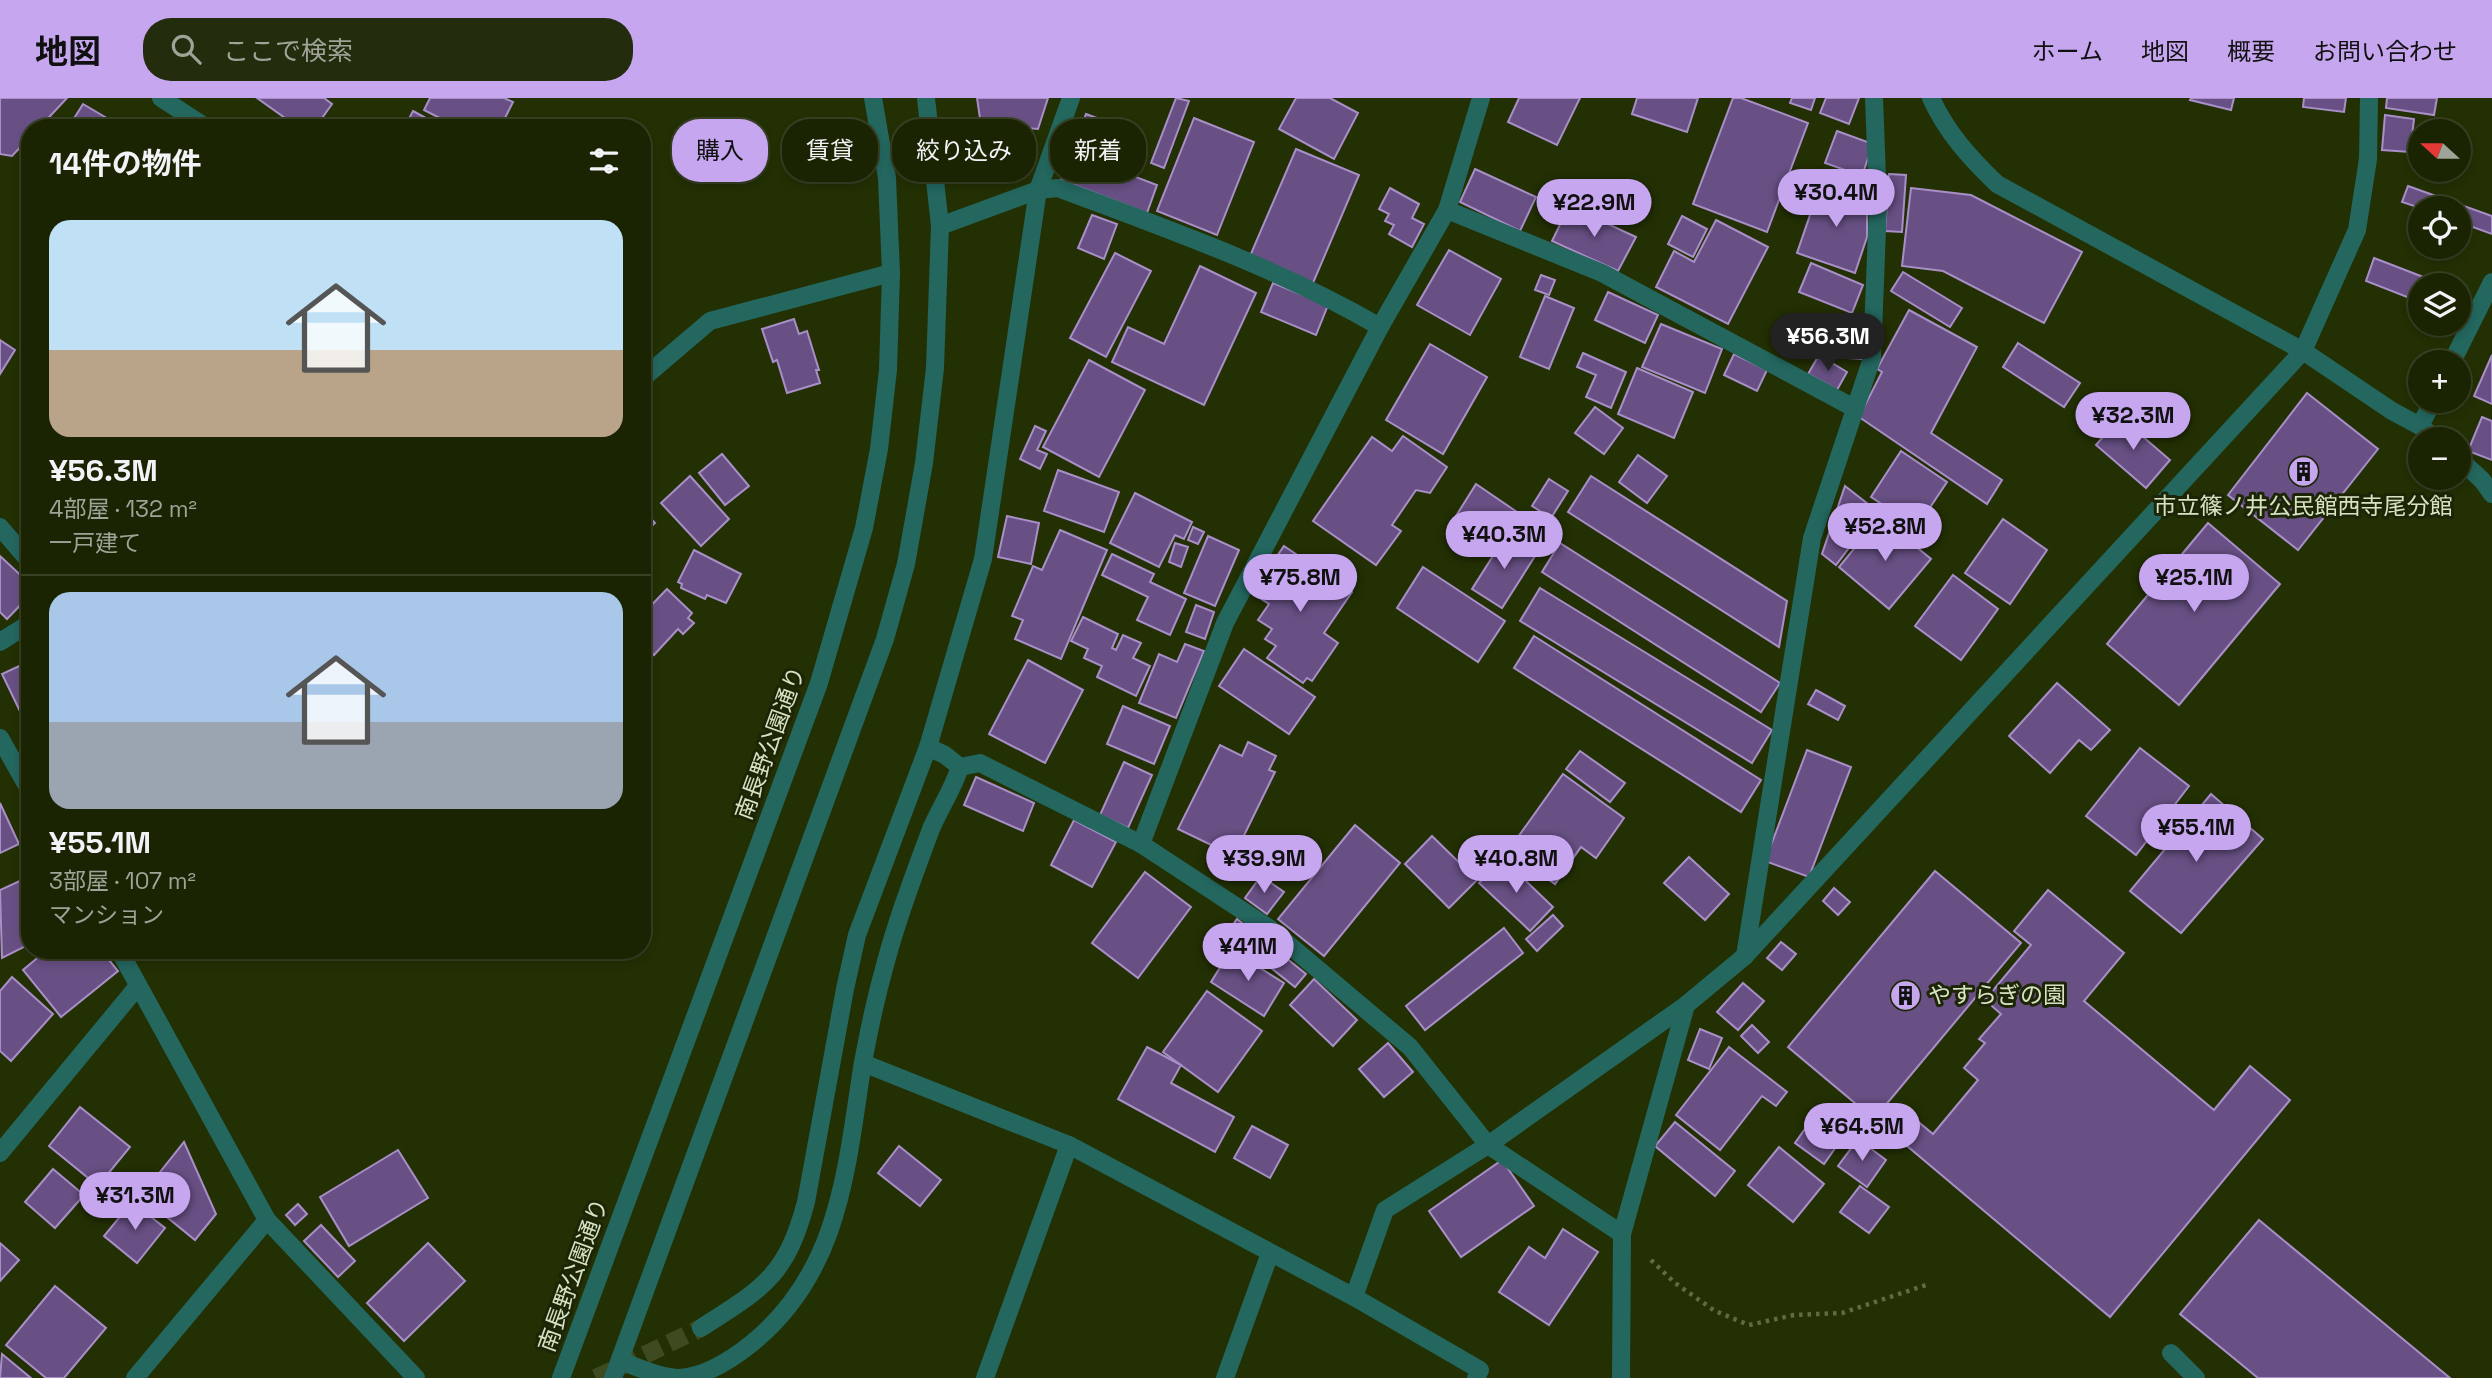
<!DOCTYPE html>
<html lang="ja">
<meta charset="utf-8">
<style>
body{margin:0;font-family:"Space Grotesk","Noto Sans JP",sans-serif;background:#232c0c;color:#f1f3f6;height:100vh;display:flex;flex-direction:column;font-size:26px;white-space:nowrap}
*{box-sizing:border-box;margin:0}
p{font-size:23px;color:#9fa499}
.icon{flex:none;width:38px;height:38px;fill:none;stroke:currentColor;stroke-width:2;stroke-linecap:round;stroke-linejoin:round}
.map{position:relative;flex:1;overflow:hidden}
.panel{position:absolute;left:21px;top:21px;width:630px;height:840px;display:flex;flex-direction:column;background:#1a2402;border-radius:28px;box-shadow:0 4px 10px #0003,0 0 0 2px #384124}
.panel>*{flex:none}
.banner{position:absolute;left:672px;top:21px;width:665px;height:63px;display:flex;gap:14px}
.needle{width:46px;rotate:291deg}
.buttons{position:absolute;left:2408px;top:21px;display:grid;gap:14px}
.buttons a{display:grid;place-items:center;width:63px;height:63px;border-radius:50%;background:#1a2402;box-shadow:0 4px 10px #0003,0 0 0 2px #384124;font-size:35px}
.price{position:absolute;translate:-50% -60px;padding:0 16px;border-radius:24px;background:#c7a6f0;color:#111;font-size:23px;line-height:46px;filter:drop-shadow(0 2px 4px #0008)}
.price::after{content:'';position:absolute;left:50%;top:42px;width:21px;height:16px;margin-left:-10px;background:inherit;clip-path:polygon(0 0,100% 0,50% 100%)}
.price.on{background:#222;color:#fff}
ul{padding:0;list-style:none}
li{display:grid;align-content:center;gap:14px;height:371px;padding:0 28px}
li+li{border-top:2px solid #384124}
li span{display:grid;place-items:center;height:217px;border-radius:21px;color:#555}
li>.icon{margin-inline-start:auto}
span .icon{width:126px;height:126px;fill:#fffc;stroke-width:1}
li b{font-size:30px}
h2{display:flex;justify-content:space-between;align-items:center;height:84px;padding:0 28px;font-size:30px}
.tag{padding:0 24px;border-radius:28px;background:#1a2402;box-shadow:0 4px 10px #0003,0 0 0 2px #384124;font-size:24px;line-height:63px}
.tag.on{background:#c7a6f0;color:#111}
header{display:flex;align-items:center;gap:42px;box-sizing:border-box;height:98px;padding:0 35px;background:#c7a6f0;color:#111}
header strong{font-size:33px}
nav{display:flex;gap:38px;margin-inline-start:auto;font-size:24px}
.search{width:490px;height:63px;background:#232c0c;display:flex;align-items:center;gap:18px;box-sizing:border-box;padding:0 24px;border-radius:28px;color:#9fa499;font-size:26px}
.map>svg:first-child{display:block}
.building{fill:#685084;stroke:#a88fc8;stroke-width:2}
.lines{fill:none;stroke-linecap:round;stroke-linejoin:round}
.minor-tunnel{stroke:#3e4b20;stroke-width:18;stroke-dasharray:18 9;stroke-linecap:butt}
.path{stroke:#5f6b43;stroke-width:4.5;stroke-dasharray:3.5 5;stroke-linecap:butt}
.minor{stroke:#23675f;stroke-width:18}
.labels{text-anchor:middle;stroke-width:6;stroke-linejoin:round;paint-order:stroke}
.poi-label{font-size:23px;fill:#d6e2c3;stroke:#1c2506}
.street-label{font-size:23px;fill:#d6e2c3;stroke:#1c2506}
</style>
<header>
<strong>地図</strong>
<div class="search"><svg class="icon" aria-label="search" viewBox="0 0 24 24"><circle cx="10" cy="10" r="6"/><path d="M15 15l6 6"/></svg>ここで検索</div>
<nav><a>ホーム</a><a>地図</a><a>概要</a><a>お問い合わせ</a></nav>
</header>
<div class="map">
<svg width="2492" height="1280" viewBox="0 0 2492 1280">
<rect width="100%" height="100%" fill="#233003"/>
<!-- building -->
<g class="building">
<path d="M0,0H67L39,30H30V39L12,58L0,56Z"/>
<path d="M257,0H324L332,6L315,30H299Z"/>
<path d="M430,0H504L513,4L500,30H459L424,12Z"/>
<path d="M977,0H1048L1038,31L1011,29L1005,44L982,34Z"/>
<path d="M1176,0L1189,3L1164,70L1151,65Z"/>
<path d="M1296,0H1330L1358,15L1334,61L1279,31Z"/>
<path d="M1519,0H1580L1557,47L1508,24Z"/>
<path d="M1637,0H1698L1687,34L1632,16Z"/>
<path d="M1733,0H1741L1808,25L1767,134L1693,106Z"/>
<path d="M1792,0H1815L1811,12L1790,5Z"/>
<path d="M1826,0H1859L1849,26L1820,15Z"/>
<path d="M2191,0H2234L2231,12L2190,2Z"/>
<path d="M2304,0H2346L2344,14L2303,9Z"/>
<path d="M2387,0H2437L2434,17L2386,10Z"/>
<path d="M83,6L122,29L68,30Z"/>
<path d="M413,13L444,30H404Z"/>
<path d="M1086,16L1135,34L1120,73L1157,87L1147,115L1061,82Z"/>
<path d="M2385,17L2414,21L2410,54L2382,52Z"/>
<path d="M1194,20L1254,44L1217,137L1157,113Z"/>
<path d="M1837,33L1873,46L1862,78L1825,65Z"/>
<path d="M1296,51L1359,77L1313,185L1250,158Z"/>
<path d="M1475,71L1536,99L1520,133L1460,104Z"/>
<path d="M1889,76L1906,77L1902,134L1885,133Z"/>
<path d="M1821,85L1867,101V139L1855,175L1797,155Z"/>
<path d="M2408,88L2492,118V136L2459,124V110H2420L2402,104Z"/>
<path d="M1390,90L1419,106L1412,120L1424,126L1412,149L1389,136L1394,127L1385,123L1389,116L1379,111Z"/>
<path d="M1911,90L1971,97L2082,154L2044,225L1943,173L1902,168Z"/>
<path d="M1569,108L1636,139L1618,173L1552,143Z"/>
<path d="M1092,117L1117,126L1104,161L1078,150Z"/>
<path d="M1682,118L1707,131L1693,159L1668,146Z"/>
<path d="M1716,122L1768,149L1728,226L1656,189L1674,153L1694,164Z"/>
<path d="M1449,152L1501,181L1470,237L1417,207Z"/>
<path d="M1115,155L1151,173L1106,259L1070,240Z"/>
<path d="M2374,160L2444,187H2420V204L2366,183Z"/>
<path d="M1811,165L1863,187L1852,215L1799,194Z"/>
<path d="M1200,168L1256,195L1204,307L1112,264L1128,229L1164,246Z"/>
<path d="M1903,174L1962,210L1950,229L1891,193Z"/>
<path d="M1541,177L1555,182L1549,197L1535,192Z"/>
<path d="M1273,185L1328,207L1316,237L1261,214Z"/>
<path d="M1608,194L1658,217L1645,245L1595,222Z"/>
<path d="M1545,198L1574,210L1549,271L1520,259Z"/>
<path d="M1909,212L1977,249L1931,335L2002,382L1987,406L1859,319L1882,274L1877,271Z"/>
<path d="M794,221L799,236L807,233L819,272H816L820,285L787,295L777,262L773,264L762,231Z"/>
<path d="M1835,222L1864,223L1862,261L1833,259Z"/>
<path d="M1661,226L1722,251L1705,295L1642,269Z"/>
<path d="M0,242L15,252L0,276Z"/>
<path d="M2018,245L2080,285L2064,309L2003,269Z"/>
<path d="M1430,246L1487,279L1443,356L1386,322Z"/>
<path d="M1583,255L1626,274L1611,310L1586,299L1596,277L1577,269Z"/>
<path d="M1734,256L1767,272L1757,293L1724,277Z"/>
<path d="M1819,257L1847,274L1837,292L1808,276Z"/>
<path d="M2492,257V306L2474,298Z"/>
<path d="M1089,262L1145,292L1099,379L1043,349Z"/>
<path d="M1637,270L1693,294L1674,340L1618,316Z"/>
<path d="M2307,295L2378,351L2298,452L2228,397Z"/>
<path d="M1595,309L1623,330L1604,356L1575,335Z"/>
<path d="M2120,319L2170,362L2146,390L2096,347Z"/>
<path d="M2482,319L2492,323V362L2468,353Z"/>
<path d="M1035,328L1046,333L1037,352L1047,356L1040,371L1020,361Z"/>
<path d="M1403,338L1447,369L1430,395L1416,392L1392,427L1401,433L1376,467L1313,423L1372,339L1392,353Z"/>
<path d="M1901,353L1947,384L1917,429L1871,399Z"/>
<path d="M722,356L749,388L725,407L699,375Z"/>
<path d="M1638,357L1667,378L1647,405L1619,384Z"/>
<path d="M1058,372L1119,394L1104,434L1044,413Z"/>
<path d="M690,378L729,421L701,448L661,405Z"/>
<path d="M1591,378L1787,503L1779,549L1568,414Z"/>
<path d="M1549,381L1568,393L1551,420L1532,408Z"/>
<path d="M1476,386L1517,414L1497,445L1456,418Z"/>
<path d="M1845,388L1877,413L1836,467L1822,456Z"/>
<path d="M1135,395L1192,424L1184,441L1175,437L1159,469L1110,445Z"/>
<path d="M642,411L655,425L642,437Z"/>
<path d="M1007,418L1039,425L1031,466L998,459Z"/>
<path d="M1880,419L1931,461L1889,511L1839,469Z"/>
<path d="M2003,421L2047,452L2010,506L1965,475Z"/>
<path d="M2208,425L2280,486L2179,607L2107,546Z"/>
<path d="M1193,429L1204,434L1198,446L1188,442Z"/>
<path d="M1060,432L1107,452L1061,561L1015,541L1023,522L1012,518L1033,468L1042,472Z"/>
<path d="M1507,436L1537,455L1502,510L1472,491Z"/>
<path d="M1208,438L1239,452L1215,508L1184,495Z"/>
<path d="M1175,445L1188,449L1181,469L1169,464Z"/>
<path d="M1560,445L1780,585L1761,614L1542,474Z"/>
<path d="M1284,448L1352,494L1324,535L1338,545L1312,583L1307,580L1303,585L1267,560L1276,548L1265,541L1272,531L1258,522L1269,506L1252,495Z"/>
<path d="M694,452L741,476L726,505L707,497L705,501L681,490L682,486L678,484Z"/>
<path d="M1112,456L1154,476L1150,484L1186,501L1170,537L1137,522L1148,499L1102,477Z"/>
<path d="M0,458L30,486V497L7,521L0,514Z"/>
<path d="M1423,469L1505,523L1478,564L1397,510Z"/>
<path d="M1953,477L1998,511L1961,562L1915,528Z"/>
<path d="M1540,490L1772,632L1752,665L1520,523Z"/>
<path d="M667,491L692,515L688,520L694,525L683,536L678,531L654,557L642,546V517Z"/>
<path d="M1196,507L1214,514L1205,541L1186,534Z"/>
<path d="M1083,519L1118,536L1112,550L1116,552L1123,537L1141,545L1133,560L1150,568L1136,598L1097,579L1102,568L1084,560L1088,551L1071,543Z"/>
<path d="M1534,538L1761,682L1741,714L1514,570Z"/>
<path d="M1185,546L1204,553L1176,620L1139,605L1159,556L1177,564Z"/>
<path d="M1244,551L1315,599L1289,636L1219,588Z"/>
<path d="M1028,562L1083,592L1045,665L989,636Z"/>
<path d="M30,563V634L2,576Z"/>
<path d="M2057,585L2110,632L2091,652L2079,642L2050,675L2009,638Z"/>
<path d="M1816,592L1845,608L1838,622L1808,606Z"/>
<path d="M1123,608L1170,628L1154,666L1107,646Z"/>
<path d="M1248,644L1276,658L1269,672L1275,674L1234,758L1178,731L1220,647L1242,658Z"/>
<path d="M2140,650L2189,688L2136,757L2086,718Z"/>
<path d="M1807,652L1851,669L1809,779L1765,763Z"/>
<path d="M1580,653L1625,685L1610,704L1566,671Z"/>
<path d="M1124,664L1152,677L1128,730L1100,717Z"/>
<path d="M1563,676L1624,720L1596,760L1581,749L1555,786L1508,753Z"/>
<path d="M976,679L1034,705L1023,733L964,707Z"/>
<path d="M2211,696L2263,741L2181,835L2130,793Z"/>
<path d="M0,705L19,746L0,755Z"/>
<path d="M1074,722L1116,744L1092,789L1051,767Z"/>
<path d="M1355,727L1400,765L1324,858L1278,821Z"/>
<path d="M1432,738L1477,782L1449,810L1405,766Z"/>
<path d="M1689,759L1729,796L1705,822L1664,785Z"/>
<path d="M1503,761L1553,809L1530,833L1479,785Z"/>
<path d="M1935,773L2021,845L1874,1021L1788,949Z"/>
<path d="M1145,774L1191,809L1138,880L1092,845Z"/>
<path d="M1261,778L1284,794L1267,816L1245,800Z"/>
<path d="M24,781L30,793V846L2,860L0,792Z"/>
<path d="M1834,790L1850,804L1838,817L1823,803Z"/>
<path d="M2048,792L2124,855L2084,903L2214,1012L2250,968L2290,1002L2110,1219L1900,1042L1916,1022L1933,1036L1978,982L1964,970L1985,945L1979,941L2001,916L1985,902L2031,847L2014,833Z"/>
<path d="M1553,817L1563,828L1537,853L1526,841Z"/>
<path d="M1237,821L1306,876L1295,889L1227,835Z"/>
<path d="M1504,830L1523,855L1425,932L1406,908Z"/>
<path d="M1781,844L1796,856L1782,872L1767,860Z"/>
<path d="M47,852H101L118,873L61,919L23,872Z"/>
<path d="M1231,852L1284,885L1264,918L1211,884Z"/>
<path d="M12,879L53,916L11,963L0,953V893Z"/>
<path d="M1314,881L1357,922L1333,948L1290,907Z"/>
<path d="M1743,885L1764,903L1738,932L1717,914Z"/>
<path d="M1207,893L1262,933L1218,994L1163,954Z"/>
<path d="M1752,927L1769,944L1758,955L1741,938Z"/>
<path d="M1700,931L1722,940L1709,971L1688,962Z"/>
<path d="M1388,945L1413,974L1384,999L1359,971Z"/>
<path d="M1147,949L1181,967L1171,985L1234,1019L1215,1054L1118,1001Z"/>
<path d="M1729,949L1787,994L1776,1008L1762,998L1720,1052L1676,1017Z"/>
<path d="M80,1009L130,1049L98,1088L49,1048Z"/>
<path d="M1814,1018L1843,1039L1824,1066L1795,1045Z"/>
<path d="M1675,1024L1735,1073L1715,1098L1655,1048Z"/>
<path d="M1252,1028L1288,1047L1270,1080L1234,1060Z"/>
<path d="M1858,1041L1886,1062L1867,1089L1838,1068Z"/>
<path d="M184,1044L216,1116L195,1142L141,1098Z"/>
<path d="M899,1048L941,1082L920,1108L878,1075Z"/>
<path d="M1779,1049L1824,1086L1793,1124L1748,1087Z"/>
<path d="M398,1052L428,1100L349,1148L320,1099Z"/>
<path d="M1502,1062L1534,1108L1461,1159L1429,1113Z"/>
<path d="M53,1071L84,1097L55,1130L25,1104Z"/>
<path d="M1860,1088L1889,1109L1869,1135L1840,1114Z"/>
<path d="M132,1104L165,1130L137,1165L104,1138Z"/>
<path d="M298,1106L307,1116L295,1127L286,1117Z"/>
<path d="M2259,1122L2450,1280H2258L2180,1216Z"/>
<path d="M321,1127L355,1163L338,1179L304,1143Z"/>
<path d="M1563,1131L1598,1154L1549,1227L1499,1194L1529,1149L1545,1160Z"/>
<path d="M0,1145L19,1162L0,1183Z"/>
<path d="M428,1145L465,1183L404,1243L367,1205Z"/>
<path d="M55,1188L106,1230L64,1280H46L6,1247Z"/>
<path d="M2,1256L31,1280H0Z"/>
</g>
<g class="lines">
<!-- minor-tunnel -->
<path class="minor-tunnel" d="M596,1280L701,1230"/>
<!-- path -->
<path class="path" d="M1651,1162L1675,1185L1715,1213L1749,1227L1794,1217L1842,1215L1929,1186"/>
<!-- minor -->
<g class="minor">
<path d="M161,0L207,30"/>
<path d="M1931,0C1947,35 1970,60 1997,86L2303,253L2392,313L2420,328L2436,341"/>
<path d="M1447,112L1602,175L1854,310"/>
<path d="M940,128L1038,92L1071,0"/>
<path d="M2452,264L2492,184"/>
<path d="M642,281L710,223L891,175"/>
<path d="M2420,328L2433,303"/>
<path d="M2459,361L2482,382L2492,396"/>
<path d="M0,429L30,464"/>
<path d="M0,544L30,525"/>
<path d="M0,640L30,693"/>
<path d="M960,669L980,665L1141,746L1269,830L1410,949L1488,1047L1622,1136"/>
<path d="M1141,746L1225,525L1380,229L1447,112L1481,0"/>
<path d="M119,852L267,1122L416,1280"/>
<path d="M1745,858L1812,440L1872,260L1878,106L1874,0"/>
<path d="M863,965L1069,1047L1354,1199L1480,1272L1476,1280"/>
<path d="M0,1055L138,888"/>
<path d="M1354,1199L1385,1112L1488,1047L1686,907"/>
<path d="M701,1230C763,1190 786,1179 806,1104L845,891L857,837L928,649L983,461L1038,92L1058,90C1167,131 1279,170 1380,229"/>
<path d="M2171,1255L2196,1280"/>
<path d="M620,1263C638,1269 660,1280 680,1280C706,1278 731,1262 751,1246C839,1175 846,1074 862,970C868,937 875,903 884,871C896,824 914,777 931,731C940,710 953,691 960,669L945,657L928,649"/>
<path d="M135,1280L267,1122"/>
<path d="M561,1280L819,585L864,430L879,351L888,272L891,175L887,80L873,0"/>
<path d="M613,1280L885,541L906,466L924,365L935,270L940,128L926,0"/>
<path d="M985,1280L1069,1047"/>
<path d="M1225,1280L1270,1155"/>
<path d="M1621,1280L1622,1136L1686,907L1745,858L2303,253L2357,132L2368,61L2369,0"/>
</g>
</g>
<!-- icons -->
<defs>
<symbol id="building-disc" viewBox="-11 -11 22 22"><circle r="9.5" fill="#c7a6f0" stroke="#1c2506"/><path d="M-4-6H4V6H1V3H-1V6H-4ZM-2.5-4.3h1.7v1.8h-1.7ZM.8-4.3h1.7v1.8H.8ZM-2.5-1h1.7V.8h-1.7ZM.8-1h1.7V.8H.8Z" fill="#111"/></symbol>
</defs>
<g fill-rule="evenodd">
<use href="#building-disc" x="2286" y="356" width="35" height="35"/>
<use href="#building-disc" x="1888" y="880" width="35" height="35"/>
</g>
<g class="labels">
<!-- poi labels -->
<g class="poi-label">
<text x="2303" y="416">市立篠ノ井公民館西寺尾分館</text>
<text x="1928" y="905" text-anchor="start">やすらぎの園</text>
</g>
<!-- street labels -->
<g class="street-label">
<text transform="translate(770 645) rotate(-70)" y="8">南長野公園通り</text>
<text transform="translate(573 1177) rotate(-70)" y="8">南長野公園通り</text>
</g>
</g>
</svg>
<div class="buttons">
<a><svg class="needle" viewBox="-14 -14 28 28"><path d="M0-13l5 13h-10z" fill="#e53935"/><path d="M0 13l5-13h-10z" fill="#9fa499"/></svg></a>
<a><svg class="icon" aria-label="locate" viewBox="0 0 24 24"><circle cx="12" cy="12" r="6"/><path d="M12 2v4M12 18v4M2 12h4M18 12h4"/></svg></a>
<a><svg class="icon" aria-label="layers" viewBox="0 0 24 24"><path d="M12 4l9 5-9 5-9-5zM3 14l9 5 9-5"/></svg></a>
<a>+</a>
<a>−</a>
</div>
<b class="price" style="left:1836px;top:131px">¥30.4M</b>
<b class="price" style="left:1594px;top:141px">¥22.9M</b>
<b class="price on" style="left:1828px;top:275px">¥56.3M</b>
<b class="price" style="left:2133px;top:354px">¥32.3M</b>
<b class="price" style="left:1885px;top:465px">¥52.8M</b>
<b class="price" style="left:1504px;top:473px">¥40.3M</b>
<b class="price" style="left:1300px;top:516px">¥75.8M</b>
<b class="price" style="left:2194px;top:516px">¥25.1M</b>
<b class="price" style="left:2196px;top:766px">¥55.1M</b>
<b class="price" style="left:1264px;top:797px">¥39.9M</b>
<b class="price" style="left:1516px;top:797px">¥40.8M</b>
<b class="price" style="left:1248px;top:885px">¥41M</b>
<b class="price" style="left:1862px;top:1065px">¥64.5M</b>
<b class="price" style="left:135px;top:1134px">¥31.3M</b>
<div class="banner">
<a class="tag on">購入</a>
<a class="tag">賃貸</a>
<a class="tag">絞り込み</a>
<a class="tag">新着</a>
</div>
<section class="panel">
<h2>14件の物件<svg class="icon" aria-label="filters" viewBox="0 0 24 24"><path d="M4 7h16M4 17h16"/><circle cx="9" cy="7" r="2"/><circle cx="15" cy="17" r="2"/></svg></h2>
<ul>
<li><span style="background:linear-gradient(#bfe0f5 60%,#b9a48a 0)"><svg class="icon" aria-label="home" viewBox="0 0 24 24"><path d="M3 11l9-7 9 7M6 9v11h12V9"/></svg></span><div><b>¥56.3M</b><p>4部屋 · 132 m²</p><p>一戸建て</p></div></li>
<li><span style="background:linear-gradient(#a9c7e8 60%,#9aa5b1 0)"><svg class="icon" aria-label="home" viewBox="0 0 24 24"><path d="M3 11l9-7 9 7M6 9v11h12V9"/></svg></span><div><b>¥55.1M</b><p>3部屋 · 107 m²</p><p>マンション</p></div></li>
</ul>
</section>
</div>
